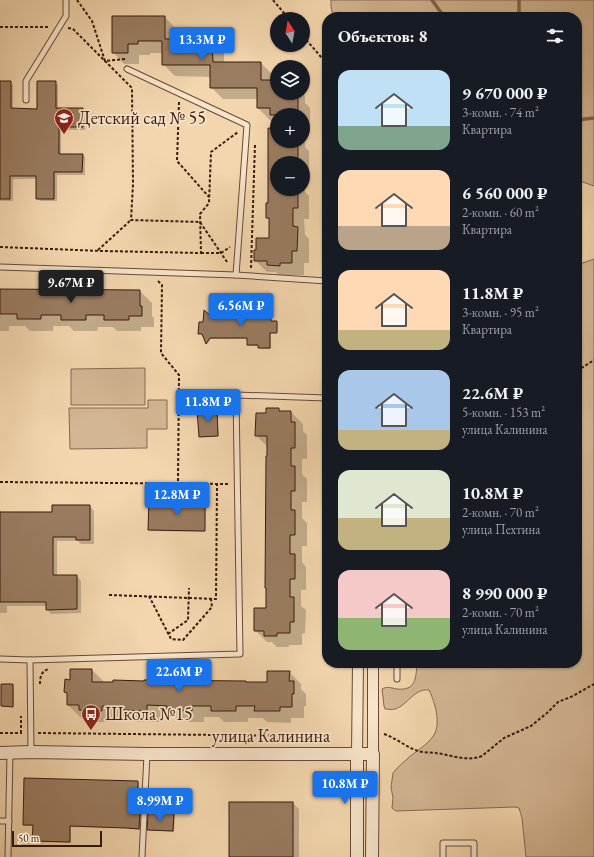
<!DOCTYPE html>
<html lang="ru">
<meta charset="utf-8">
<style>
body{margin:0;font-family:"EB Garamond",serif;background:#20242c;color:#f1f3f6;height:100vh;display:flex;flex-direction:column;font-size:15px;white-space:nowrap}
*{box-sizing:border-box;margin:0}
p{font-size:13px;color:#9ea1a6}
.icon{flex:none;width:22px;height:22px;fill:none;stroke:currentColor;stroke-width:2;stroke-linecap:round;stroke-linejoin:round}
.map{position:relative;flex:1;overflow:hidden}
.drawer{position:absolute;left:322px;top:12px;width:260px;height:656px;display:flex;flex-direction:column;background:#171b24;border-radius:16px;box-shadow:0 1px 3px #0004}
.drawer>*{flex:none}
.needle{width:26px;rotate:349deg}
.controls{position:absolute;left:270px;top:12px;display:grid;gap:8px}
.controls a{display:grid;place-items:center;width:40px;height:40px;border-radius:50%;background:#171b24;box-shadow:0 1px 3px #0004;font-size:20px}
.scale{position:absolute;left:12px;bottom:10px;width:90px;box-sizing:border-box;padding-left:4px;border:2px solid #391a0d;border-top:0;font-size:11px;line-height:14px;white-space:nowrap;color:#391a0d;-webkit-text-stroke:3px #f7e4ca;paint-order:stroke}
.price{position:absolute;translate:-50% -34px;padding:0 9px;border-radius:4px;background:#1a73e8;color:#fff;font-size:13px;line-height:26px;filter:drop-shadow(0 1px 2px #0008)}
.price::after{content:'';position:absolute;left:50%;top:24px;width:12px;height:9px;margin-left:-6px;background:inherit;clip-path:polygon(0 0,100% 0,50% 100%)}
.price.on{background:#222;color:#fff}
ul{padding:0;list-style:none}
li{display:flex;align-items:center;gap:12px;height:100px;padding:0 16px}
li span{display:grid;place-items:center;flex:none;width:112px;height:80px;border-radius:12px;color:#555}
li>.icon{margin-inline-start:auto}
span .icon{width:48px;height:48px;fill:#fffc;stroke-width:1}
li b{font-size:17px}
h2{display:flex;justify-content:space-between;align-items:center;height:48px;padding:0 16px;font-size:17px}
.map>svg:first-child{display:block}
.green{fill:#d3b693;stroke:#866850}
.shadow{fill:#0003;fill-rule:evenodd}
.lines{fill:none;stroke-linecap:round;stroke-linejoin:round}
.stream{stroke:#83644d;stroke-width:3.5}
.building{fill:#9a7c61;stroke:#391a0d}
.service-casing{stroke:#684935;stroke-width:7}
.minor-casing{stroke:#684935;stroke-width:12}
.tertiary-casing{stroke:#684935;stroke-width:14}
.path{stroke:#391a0d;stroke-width:2;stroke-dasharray:3 2;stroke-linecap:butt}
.service{stroke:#f7e4ca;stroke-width:5}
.minor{stroke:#f7e4ca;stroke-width:10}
.tertiary{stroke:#f7e4ca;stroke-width:12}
.labels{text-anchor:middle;stroke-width:3.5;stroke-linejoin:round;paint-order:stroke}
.poi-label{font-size:18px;fill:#391a0d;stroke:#f7e4ca;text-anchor:start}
.street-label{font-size:18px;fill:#391a0d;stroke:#f7e4ca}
</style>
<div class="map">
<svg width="594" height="857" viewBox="0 0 594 857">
<rect width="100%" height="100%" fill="#f3d6ae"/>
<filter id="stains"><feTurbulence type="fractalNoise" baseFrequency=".005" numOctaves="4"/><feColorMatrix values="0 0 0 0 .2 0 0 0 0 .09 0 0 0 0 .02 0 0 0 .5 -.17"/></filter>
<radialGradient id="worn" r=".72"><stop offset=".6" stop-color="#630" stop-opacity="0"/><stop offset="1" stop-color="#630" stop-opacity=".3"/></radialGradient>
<!-- green -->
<g class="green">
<path d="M331,0H594V186L577,180V17H333L331,6Z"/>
<path d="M594,259V857H526L522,818L519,808L515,807L396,811L392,808L393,798L391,787L393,773C397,768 401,764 406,760C415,751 427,746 434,735C441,723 435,702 429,690C414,688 408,705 395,709C392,710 388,709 385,709L384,706L382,689C387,686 391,688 397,689C416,691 416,678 417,663H577V265Z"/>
<path d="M145,368V405H71V369Z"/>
<path d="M148,400H167V429H147V448L70,449L69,408H148Z"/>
</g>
<!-- shadow -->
<g class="shadow">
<path d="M165,17L176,29V40H212L224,52V63H261L273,75V81H277V93H302L305,96V103L310,108V131H305V147L309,151V175H305V192L309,196V219H304L305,235L309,239V263H304V275H292V277H280L276,272H267L255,260L270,239V220L267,217L271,121L258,108V99H223L211,87V77L175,76L163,64V53H150V55H139V64H124L113,52ZM277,115H303V141H277ZM277,163H303V189H277Z"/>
<path d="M0,82H11L13,85V109L38,110L55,82L58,85V109H83L85,112V130H61V155H82L85,157V175H57V201H40L37,198V179H13V201H0Z"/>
<path d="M0,290L140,291L152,303V316L154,318V327H141V331H117L113,327H98L97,331H74L69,326H53V331H30L25,326H9V331H0Z"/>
<path d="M269,307L270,308V315L271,317V322H276L278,323L277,333H271V349H261L259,346H249L248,345V339H211L207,344L204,334H201L199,333L204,323L210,317H248L259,310Z"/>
<path d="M278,409L281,412H291L303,424V431L307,435V459H302V474L307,479V502H302V518L307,523V546H302V562L306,567V590H301V606L306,610L305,633L302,634V645H289V647H277L272,642H267L255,630L267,609L268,447L256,435L267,414Z"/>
<path d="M216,410L217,411L219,436L201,437L200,436Z"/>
<path d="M205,503L206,504L205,532L151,531L149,530Z"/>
<path d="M90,506L94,511V544H81L78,541H57V576H77L81,581V613L51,614L47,609V606H7V613H0V510L1,512V513H53Z"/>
<path d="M92,670L104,682L268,683L289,672L301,684V689L306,694V706H304V718H291V723L267,722L263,718H248V722H224L219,717H204V722H180L175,717H159V722H135L131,718L114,717V722H92L87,717H80L68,705V695L66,692L70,681Z"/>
<path d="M2,685H13L14,686V707H3L2,706Z"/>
<path d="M138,782L139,783L138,812L141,813L140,830L127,828L71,827V843L34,842L33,841L34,826H25L24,824Z"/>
<path d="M293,803L299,809V857H230Z"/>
<path d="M173,814L175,815L174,832L149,830L148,829Z"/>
</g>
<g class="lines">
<!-- stream -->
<g class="stream">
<path d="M432,0L442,14V17"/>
<path d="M519,0V17"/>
<path d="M577,120L594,118"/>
</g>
</g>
<!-- building -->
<g class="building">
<path d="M112,16H165V39H212L213,62H261V80H277V93H294V95H298V115H270V108H257V88H210V65H162V41H138V44H128V53H112Z"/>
<path d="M0,81H11V108L37,109V81H56V108H83V127H59V154H83L82,172H54V199H36V176H10V199H0Z"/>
<path d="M268,128L277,129V141H298V163H277V189H298V208H293V226L298,227L297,251H292V263H280V266L267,265V261H254V250H256V238H269V218H266V203H268Z"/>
<path d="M0,289L140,290V306H142V316H129V320H104V315H86V320H61V315H41V319H17V314H0Z"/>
<path d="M258,306H269V315H271V321H277V333H270V348H258V345H247V338H210L206,344L202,334H198L199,322H203L204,310L211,316H247V309H258Z"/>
<path d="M266,408H279V411H291V422H295V448H291V466H295V491H291V510H295V535H290V554H295V579H290V597H294V622H290V633H277V636H264V631H254V608H266V588H265L266,456H267V436H255L256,413H266Z"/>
<path d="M217,409L218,436L199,437L197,410Z"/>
<path d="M149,501L205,502V531L148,530Z"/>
<path d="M52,505H90V540H76V537H53V575H77V609L46,610V602H0V512H52Z"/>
<path d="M70,669H92V682H113V680L144,681V680L246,681V682H267V671H290L289,681H294V694H292V707H280V711H254L255,706H236V711H211V706H192V711L167,710V706L147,705V711L122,710V706H102V711L79,710V705H67V693L64,692L65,679L70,680Z"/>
<path d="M1,684H13V707L1,706Z"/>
<path d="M24,778L138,781V811H140L139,829L126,828L70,826V842L32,841L33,825H23Z"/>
<rect x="229" y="802" width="64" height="55"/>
<path d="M148,812L174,813L173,831L147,830Z"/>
</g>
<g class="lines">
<defs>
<g id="service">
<path d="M127,69L247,125L236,275"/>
<path d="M26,100V81L66,16V0"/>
<path d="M0,267L236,275L327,281"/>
<path d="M0,659L30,660L240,654L236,395L327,398"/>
<path d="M30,660L31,751"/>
<path d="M397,663V679"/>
<path d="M0,821H9"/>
<path d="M8,857L10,753"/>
<path d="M142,857L147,754"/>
<path d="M443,857V843H474V857"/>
</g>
<g id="minor">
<path d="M373,663V754"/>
<path d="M357,754L358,663"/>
</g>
<g id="tertiary">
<path d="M0,753L31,752L147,754H373L372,857"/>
<path d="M357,857V754"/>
</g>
</defs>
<!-- service casing -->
<use href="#service" class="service-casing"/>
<!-- minor casing -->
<use href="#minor" class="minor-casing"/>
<!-- tertiary casing -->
<use href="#tertiary" class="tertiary-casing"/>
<!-- path -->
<g class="path">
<path d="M77,0L92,21L105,61L124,59L127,60"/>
<path d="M273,0L289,19"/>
<path d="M0,27H50"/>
<path d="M68,28L73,29L132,88L133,184L131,220L200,222L227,262"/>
<path d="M303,36L327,64"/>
<path d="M179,102L177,161L209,197"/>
<path d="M0,247L102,251L201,253L200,214L209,203L211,152L238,132"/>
<path d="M98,250L131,220"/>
<path d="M201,253H221L230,247"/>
<path d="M251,268L255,144"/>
<path d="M158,281L162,285L161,353L179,375L178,483"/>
<path d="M577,371L594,360"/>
<path d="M0,482L229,484"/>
<path d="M109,595L216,599L217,484"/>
<path d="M149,596L171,639L183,640L212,607L211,599"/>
<path d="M168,634L188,620L189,588"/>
<path d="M40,684C40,677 41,671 49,669"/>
<path d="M0,733H22"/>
<path d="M21,733V716"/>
<path d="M38,733L307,736"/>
<path d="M384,734C396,738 406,747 418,751C423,753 430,752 436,753C451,755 467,762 482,756L504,738L531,726L547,713L558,702L573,696L594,684"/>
</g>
<!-- service -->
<use href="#service" class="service"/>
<!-- minor -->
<use href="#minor" class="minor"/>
<!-- tertiary -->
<use href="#tertiary" class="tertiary"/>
</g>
<!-- icons -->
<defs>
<symbol id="school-pin" viewBox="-11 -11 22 30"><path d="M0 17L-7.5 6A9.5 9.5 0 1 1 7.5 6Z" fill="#8f2418" stroke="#f7e4ca"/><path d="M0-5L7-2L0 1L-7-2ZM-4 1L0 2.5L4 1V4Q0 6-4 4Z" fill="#fff"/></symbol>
<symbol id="bus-pin" viewBox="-11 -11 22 30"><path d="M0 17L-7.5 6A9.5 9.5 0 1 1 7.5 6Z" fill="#8f2418" stroke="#f7e4ca"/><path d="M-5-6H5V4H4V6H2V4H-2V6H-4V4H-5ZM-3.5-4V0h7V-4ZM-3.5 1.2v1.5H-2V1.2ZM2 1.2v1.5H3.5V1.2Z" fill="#fff"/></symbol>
</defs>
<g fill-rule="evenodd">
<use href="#school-pin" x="53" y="107" width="22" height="30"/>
<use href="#bus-pin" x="80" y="703" width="22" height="30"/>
</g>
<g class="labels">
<!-- poi labels -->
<g class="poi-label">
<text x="78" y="124">Детский сад № 55</text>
<text x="105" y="720">Школа №15</text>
</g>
<!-- street labels -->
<g class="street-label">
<text x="271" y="742">улица Калинина</text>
</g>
</g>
<rect width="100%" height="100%" filter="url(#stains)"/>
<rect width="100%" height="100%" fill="url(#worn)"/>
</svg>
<div class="controls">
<a><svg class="needle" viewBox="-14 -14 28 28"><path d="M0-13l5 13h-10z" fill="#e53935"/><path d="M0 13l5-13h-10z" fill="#9ea1a6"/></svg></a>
<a><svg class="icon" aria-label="layers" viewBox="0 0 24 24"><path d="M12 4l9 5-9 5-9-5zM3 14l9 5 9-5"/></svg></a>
<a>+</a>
<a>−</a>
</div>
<div class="scale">50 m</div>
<b class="price" style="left:202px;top:61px">13.3M ₽</b>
<b class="price on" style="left:71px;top:304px">9.67M ₽</b>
<b class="price" style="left:241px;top:327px">6.56M ₽</b>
<b class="price" style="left:208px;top:423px">11.8M ₽</b>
<b class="price" style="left:177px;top:516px">12.8M ₽</b>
<b class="price" style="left:179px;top:693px">22.6M ₽</b>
<b class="price" style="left:345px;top:805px">10.8M ₽</b>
<b class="price" style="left:160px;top:822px">8.99M ₽</b>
<section class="drawer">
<h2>Объектов: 8<svg class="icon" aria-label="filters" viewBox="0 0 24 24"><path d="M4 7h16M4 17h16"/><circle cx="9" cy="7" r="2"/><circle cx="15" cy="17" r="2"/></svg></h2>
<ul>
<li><span style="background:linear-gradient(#bfe0f5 70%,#7fa58c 0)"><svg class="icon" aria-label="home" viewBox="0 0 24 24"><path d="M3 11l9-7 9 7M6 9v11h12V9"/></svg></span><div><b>9 670 000 ₽</b><p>3-комн. · 74 m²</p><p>Квартира</p></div></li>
<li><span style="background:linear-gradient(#ffd9b3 70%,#b9a48a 0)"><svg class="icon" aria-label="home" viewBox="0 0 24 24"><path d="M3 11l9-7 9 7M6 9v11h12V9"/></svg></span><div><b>6 560 000 ₽</b><p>2-комн. · 60 m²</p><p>Квартира</p></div></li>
<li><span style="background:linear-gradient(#ffd9b3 75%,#c2b280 0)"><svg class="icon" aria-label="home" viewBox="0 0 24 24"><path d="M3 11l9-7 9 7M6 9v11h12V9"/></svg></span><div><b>11.8M ₽</b><p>3-комн. · 95 m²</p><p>Квартира</p></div></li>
<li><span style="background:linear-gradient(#a9c7e8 75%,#c2b280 0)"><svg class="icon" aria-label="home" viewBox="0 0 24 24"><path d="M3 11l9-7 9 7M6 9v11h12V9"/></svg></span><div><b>22.6M ₽</b><p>5-комн. · 153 m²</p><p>улица Калинина</p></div></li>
<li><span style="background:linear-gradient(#dfe7d0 60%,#c2b280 0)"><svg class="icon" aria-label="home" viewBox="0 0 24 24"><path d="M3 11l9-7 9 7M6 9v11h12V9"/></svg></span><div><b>10.8M ₽</b><p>2-комн. · 70 m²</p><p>улица Пехтина</p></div></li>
<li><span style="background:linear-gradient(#f6c9c9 60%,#8fb573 0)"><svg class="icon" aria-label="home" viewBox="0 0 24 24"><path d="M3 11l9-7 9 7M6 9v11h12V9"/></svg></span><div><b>8 990 000 ₽</b><p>2-комн. · 70 m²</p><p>улица Калинина</p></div></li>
</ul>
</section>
</div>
